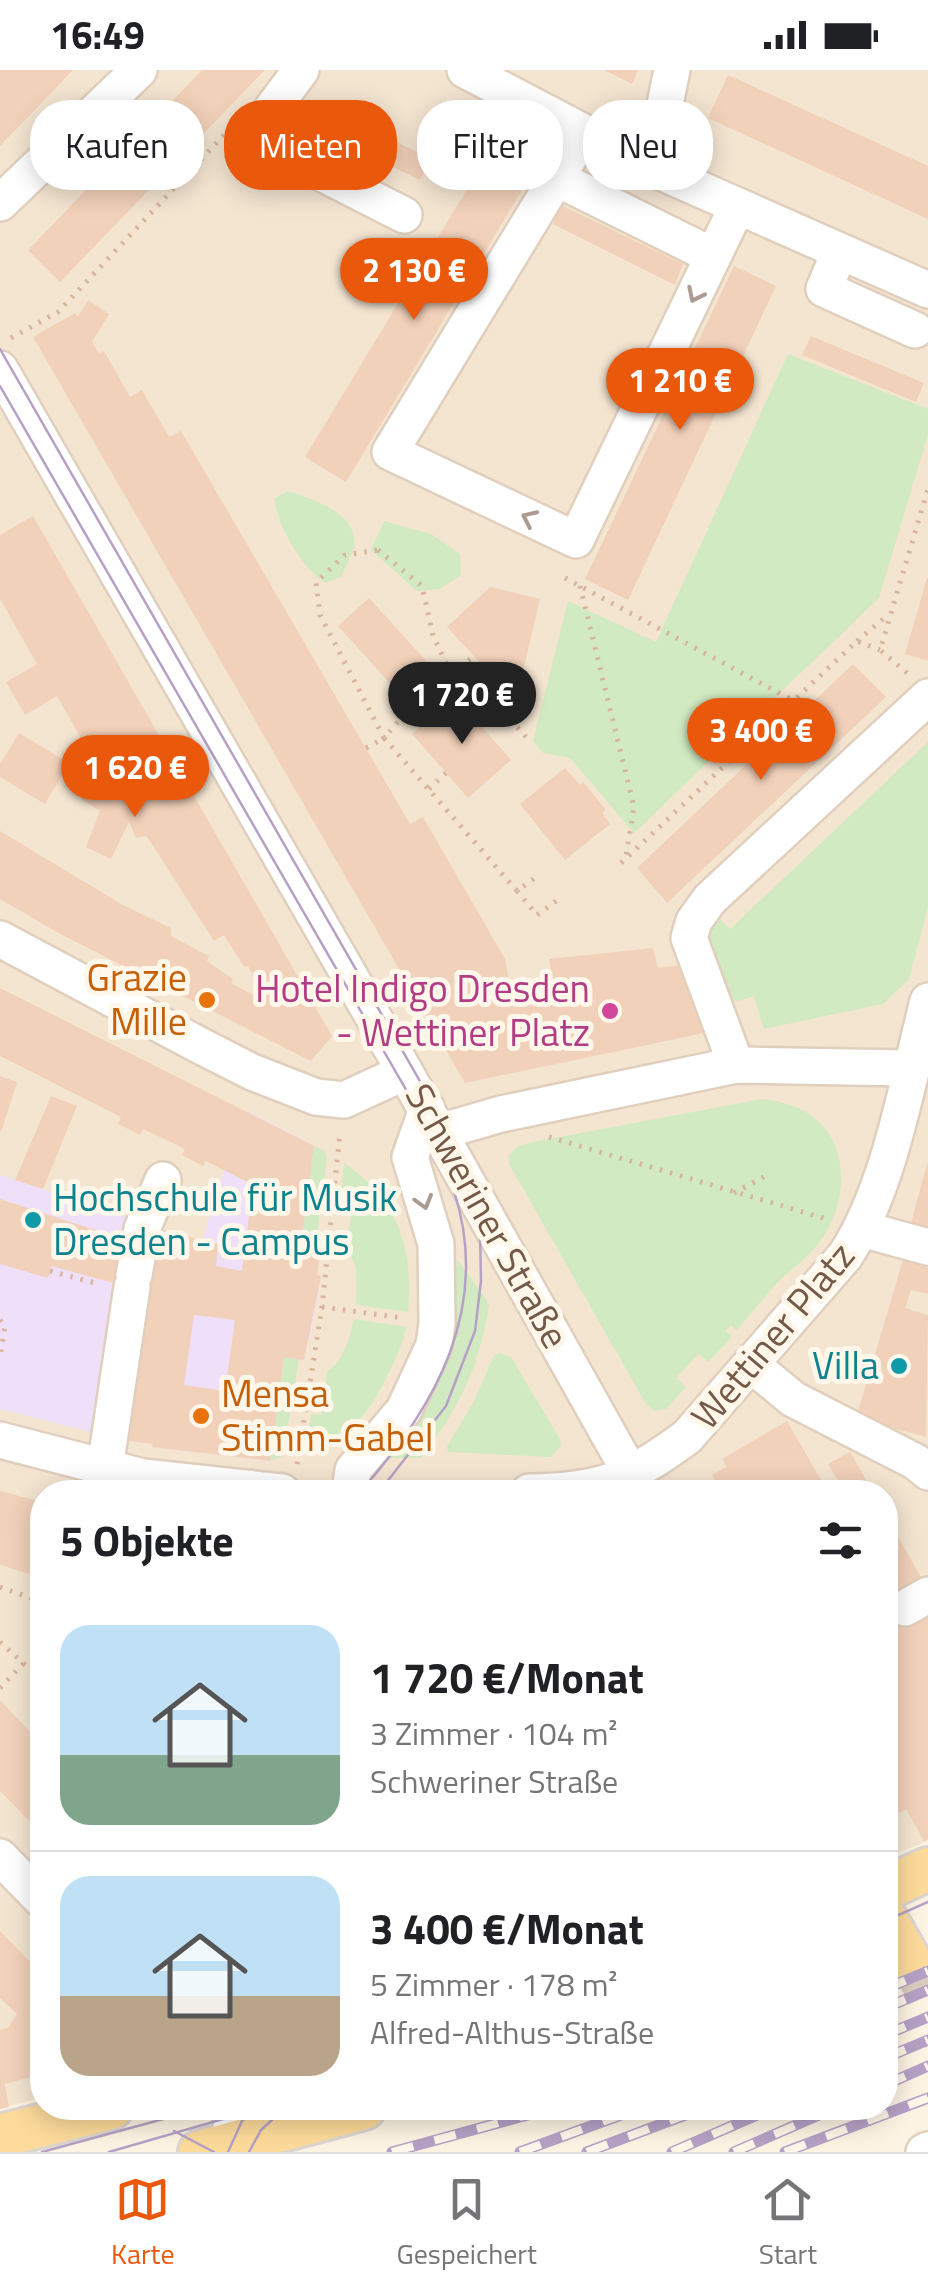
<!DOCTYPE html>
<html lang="de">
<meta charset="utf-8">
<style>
body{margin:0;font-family:"Titillium Web",sans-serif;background:#f2f2f2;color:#202124;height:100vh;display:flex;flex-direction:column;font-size:38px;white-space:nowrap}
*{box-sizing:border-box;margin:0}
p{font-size:32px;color:#757577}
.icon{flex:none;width:55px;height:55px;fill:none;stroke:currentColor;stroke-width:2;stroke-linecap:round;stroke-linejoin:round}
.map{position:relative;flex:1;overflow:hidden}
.side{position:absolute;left:30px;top:1410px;width:868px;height:640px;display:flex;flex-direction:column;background:#fff;border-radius:40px;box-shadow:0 5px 25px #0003}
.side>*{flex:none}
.hud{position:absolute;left:30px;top:30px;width:870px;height:90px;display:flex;gap:20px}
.price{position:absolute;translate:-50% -85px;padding:0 22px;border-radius:35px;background:#ea580c;color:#fff;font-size:32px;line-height:65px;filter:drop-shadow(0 2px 5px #0008)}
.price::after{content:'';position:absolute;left:50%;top:60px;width:30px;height:22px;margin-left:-15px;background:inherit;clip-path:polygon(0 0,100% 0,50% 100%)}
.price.on{background:#222;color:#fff}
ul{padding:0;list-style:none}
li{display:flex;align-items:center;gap:30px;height:250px;padding:0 30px}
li+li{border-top:2px solid #e0e0e0}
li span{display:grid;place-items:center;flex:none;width:280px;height:200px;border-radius:30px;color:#555}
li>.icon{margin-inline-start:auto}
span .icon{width:120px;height:120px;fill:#fffc;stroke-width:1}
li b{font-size:42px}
h2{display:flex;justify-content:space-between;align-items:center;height:120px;padding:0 30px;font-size:42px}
.tag{padding:0 35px;border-radius:40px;background:#fff;box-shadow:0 5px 25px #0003;font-size:35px;line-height:90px}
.tag.on{background:#ea580c;color:#fff}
.status{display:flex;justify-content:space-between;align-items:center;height:70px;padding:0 50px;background:#fff;direction:ltr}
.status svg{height:28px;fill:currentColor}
.menu{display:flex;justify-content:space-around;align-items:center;height:140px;border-top:2px solid #e0e0e0;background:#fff;font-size:28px;color:#757577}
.menu a{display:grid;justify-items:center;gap:5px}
.menu .on{color:#ea580c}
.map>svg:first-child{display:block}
.residential{fill:#f4e5d1}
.education{fill:#f0dff9}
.green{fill:#d1eac1}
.building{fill:#f2d1ba;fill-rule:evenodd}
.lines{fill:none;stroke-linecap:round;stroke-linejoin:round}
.major-tunnel{stroke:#daccbc;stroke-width:42;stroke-dasharray:42 21;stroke-linecap:butt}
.minor-casing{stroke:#e1cfbe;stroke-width:40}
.major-casing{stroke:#dbd4cf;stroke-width:48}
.path{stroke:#d7b59d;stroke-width:5;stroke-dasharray:2.5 8;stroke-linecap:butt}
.minor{stroke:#fff;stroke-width:35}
.major{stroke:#fcda9a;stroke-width:42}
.tram{stroke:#b6a1c6;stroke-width:2.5}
.rail-casing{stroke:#b6a1c6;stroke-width:11}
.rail{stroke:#fff7e9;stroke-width:8;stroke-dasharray:22;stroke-linecap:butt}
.oneway{stroke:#ac9b91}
.food-dot{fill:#e8710a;stroke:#fff7e9;stroke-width:4}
.hotel-dot{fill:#d1479c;stroke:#fff7e9;stroke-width:4}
.culture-dot{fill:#0f9aa8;stroke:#fff7e9;stroke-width:4}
.labels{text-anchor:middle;stroke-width:10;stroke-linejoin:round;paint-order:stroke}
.food-label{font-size:38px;fill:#c56008;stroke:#fff7e9;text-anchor:end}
.hotel-label{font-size:38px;fill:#b23c85;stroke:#fff7e9;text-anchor:end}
.culture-label{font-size:38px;fill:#0d838f;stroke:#fff7e9;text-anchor:start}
.street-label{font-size:38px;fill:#745948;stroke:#fff7e9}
</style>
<div class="status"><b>16:49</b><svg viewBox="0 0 49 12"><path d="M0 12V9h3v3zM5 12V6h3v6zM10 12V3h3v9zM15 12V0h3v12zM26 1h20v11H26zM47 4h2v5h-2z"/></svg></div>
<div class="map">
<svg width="928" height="2082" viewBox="0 0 928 2082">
<rect width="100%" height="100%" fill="#fcf3e2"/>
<!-- residential -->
<path class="residential" d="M0,0H928V1771L885,1788V1422H42V2027L0,2039Z"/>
<!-- education -->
<path class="education" d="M253,1044L324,1081L327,1087L315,1179L321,1181L317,1205L321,1206L310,1269H307L304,1290H299L283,1386L270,1391L152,1377V1374L122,1370L0,1339V1105L202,1172L224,1100Z"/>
<!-- green -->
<g class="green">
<path d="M788,284L928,339V364L879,528L634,763L570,688L543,683L533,671L568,531L656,572Z"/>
<path d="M288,421C311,429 358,442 354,475C353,484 345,496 342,506L326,513C301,498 278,456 274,428Z"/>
<path d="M384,451L431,464L460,484L461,505L439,519L417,521L371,480Z"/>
<path d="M928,672V837L909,909L883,934L764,959L754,926L731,933L703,881L712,841L730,859Z"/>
<path d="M762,1029C791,1032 819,1043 833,1071C850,1106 839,1152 813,1180C802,1192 789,1201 778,1212C764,1227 751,1244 737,1260L730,1255L726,1261L732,1267L708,1292L698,1284L676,1308L686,1317L666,1339L655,1341L646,1334L509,1094V1085L518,1076L533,1072Z"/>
<path d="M314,1076L324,1081L327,1087L315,1180L301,1177Z"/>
<path d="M344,1093C398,1129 414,1179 408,1242L356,1235C356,1216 360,1194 346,1178L355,1122L342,1119Z"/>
<path d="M457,1189L489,1234C480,1297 459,1338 421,1388H380L451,1256Z"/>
<path d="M354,1249L407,1257C394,1301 358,1378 305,1384L311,1344L321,1345L327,1301C345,1291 349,1268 354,1249Z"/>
<path d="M499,1283L511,1287L560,1369L561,1376L551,1387L448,1382L447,1377L474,1331L493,1287Z"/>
<path d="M284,1287L299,1289L283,1386L270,1391Z"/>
</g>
<!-- building -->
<g class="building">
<path d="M0,0H73L0,76Z"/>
<path d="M202,0H265L60,212L28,180Z"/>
<path d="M604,0H638L632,14Z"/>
<path d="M728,5L928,96V149L708,48Z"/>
<path d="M321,36L430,88L420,110L310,57Z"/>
<path d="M483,93L524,117L346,412L305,387Z"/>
<path d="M561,135L683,194L675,215L553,154Z"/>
<path d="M734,196L776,216L628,530L585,509Z"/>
<path d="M88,230L109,244L92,272L99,283L104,281L130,327L142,320L169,367L181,361L410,754L423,747L505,889L511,921L554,916L549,889L653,878L658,898L686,894L714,961L465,1013L33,267L75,243L78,247Z"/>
<path d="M811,266L924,313L916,332L802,285Z"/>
<path d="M33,446L332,966L311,991L62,865L0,829V761L123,835L171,858V866L209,886L207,891L233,909L231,913L252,924L262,923L257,906L253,905L248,896L244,897L224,865L214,871L153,776L146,766L136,768L129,752L111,789L86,777L100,741L81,729L106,712L57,626L25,645L6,612L37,594L0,529V465Z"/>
<path d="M927,508H928V591L905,584Z"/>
<path d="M490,517L540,529L516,631L447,557Z"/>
<path d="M369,528L427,592L396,620L338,556Z"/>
<path d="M853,594L886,627L667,833L637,798Z"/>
<path d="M456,627L511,690L468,728L412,664Z"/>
<path d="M19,663L69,693L45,734L0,707V694Z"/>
<path d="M565,698L580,715L583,712L606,740L602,743L610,754L565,790L520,734Z"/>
<path d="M0,918L314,1076L301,1177L321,1181L317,1205L321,1206L304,1290L284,1287L270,1391L152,1377L153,1374L122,1370L121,1215L51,1196L48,1208L0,1194V1129L132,1172L152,1157L218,1174L216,1196L242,1201L253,1115L206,1091L203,1096L182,1085L185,1079L143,1059L140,1065L118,1054L121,1047L0,986ZM194,1245L235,1250L225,1321L184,1315Z"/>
<path d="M0,1006L17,1012L1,1062H0Z"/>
<path d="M51,1026L77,1036L43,1119L15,1110Z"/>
<path d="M927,1094H928V1157L911,1153Z"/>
<path d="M903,1190L928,1197V1224L911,1220L905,1238L928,1245L926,1367L856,1348Z"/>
<path d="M787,1351L828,1422H722L712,1405L727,1397L722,1389Z"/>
<path d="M850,1382L873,1422H845L828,1394Z"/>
<path d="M0,1421L42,1432V1508L0,1495Z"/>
<path d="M885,1444L925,1514L893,1530L885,1515V1505L891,1502L885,1491Z"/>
<path d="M885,1519L893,1533L928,1540V1769L924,1771L906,1739L888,1749L885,1744Z"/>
<path d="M0,1630L42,1675V1764L0,1721Z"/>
<path d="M0,1861L42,1904V2004L5,2014L9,2037L0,2039V1960L9,1957L17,1944L0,1928Z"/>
</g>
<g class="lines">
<!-- major-tunnel -->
<path class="major-tunnel" d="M909,1890L928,1924"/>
<defs>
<g id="minor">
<path d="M301,0L272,39C274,59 279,72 292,88L404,145"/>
<path d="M465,0L652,98L928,220"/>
<path d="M584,63L390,382L576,470L737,137"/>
<path d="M652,98L672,0"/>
<path d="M556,108L713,186"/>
<path d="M0,133L139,0"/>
<path d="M839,183L824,219L915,260"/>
<path d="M0,299L405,1002L641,1422"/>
<path d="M0,869L199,975L252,1002L316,1027L344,1030L405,1002"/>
<path d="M736,995L689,868L694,851L710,829L928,627"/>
<path d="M439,1062L501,1044L736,995L910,998"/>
<path d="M862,1159L928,1177"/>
<path d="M134,1205L142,1159L163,1110"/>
<path d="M752,1295L793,1329L916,1392L928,1402"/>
<path d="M0,1370L143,1407L282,1422"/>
<path d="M105,1398L132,1217"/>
<path d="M350,1422L353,1400L404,1340L434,1275L437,1253L436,1174L410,1087L427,1039"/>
<path d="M529,1422C602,1421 628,1410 687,1367L845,1186C890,1117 907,1012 928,931"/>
<path d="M905,1538L928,1525"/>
<path d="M0,1787L42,1830"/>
<path d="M230,2082L232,2038"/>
<path d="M924,2082L928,2080"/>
</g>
<g id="major">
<path d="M885,1819L928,1799"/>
<path d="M885,1848L909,1890"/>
<path d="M0,2066L111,2038"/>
<path d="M200,2082L364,2038"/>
</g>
</defs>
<!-- minor casing -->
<use href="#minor" class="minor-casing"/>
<!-- major casing -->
<use href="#major" class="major-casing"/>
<!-- path -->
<g class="path">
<path d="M11,268L58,242L240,48"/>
<path d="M378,480L422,516L433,566L450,601L427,618L384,668L320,545L316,512L345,485Z"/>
<path d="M565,508L794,631"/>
<path d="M580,516L634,737L626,786"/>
<path d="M857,571L889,544"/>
<path d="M461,595L526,667"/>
<path d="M417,601L427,618"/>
<path d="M450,601L476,586"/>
<path d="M907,603L880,580L928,419"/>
<path d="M366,678L384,668L517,821L539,805"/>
<path d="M429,719L446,703"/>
<path d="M621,793L857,571L880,580"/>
<path d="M517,821L537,845L559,829"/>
<path d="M549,1067L830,1150"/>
<path d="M734,1123L767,1105"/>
<path d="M50,1201L99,1214"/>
<path d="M322,1237L403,1248"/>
<path d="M0,1250L5,1256L0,1287"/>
<path d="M297,1394L322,1237L340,1063"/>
<path d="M0,1517L42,1532"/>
<path d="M0,1572L42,1610"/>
<path d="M0,1618L24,1593"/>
</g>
<!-- minor -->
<use href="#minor" class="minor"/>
<!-- major -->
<use href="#major" class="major"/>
<!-- tram -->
<g class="tram">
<path d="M0,279L456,1074L480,1162L481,1211L475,1261L446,1336L379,1422"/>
<path d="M0,316L412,1030C427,1060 444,1089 454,1121C492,1238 435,1338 360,1422"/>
<path d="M885,1851L928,1832"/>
<path d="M174,2061L214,2082"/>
<path d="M42,2082L204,2038"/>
<path d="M109,2082L261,2038"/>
<path d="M228,2082L242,2051L257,2038"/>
<path d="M249,2082L261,2060L285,2038"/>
</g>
<defs>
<g id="rail">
<path d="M885,1919L928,1901"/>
<path d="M885,1938L928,1920"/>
<path d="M885,1965L928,1947"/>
<path d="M885,1988L928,1970"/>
<path d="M885,2015L928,1996"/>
<path d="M392,2082L553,2038"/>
<path d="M520,2082L640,2038"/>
<path d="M587,2082L704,2038"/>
<path d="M672,2082L773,2038"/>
<path d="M734,2082L835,2038"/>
<path d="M785,2082L928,2028"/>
</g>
</defs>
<!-- rail casing -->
<use href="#rail" class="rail-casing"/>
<!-- rail -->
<use href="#rail" class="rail"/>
</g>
<!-- one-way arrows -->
<defs><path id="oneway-chevron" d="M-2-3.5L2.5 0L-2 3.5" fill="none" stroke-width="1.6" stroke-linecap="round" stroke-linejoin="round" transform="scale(2.5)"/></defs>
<g class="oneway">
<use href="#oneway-chevron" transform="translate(695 225) rotate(116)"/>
<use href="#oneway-chevron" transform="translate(529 448) rotate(-155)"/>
<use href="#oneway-chevron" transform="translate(424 1132) rotate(74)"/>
</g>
<!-- markers -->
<g class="food-dot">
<circle cx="207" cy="930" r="10"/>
<circle cx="201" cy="1346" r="10"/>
</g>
<circle class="hotel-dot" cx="610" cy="941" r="10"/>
<g class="culture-dot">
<circle cx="33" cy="1150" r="10"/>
<circle cx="899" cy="1296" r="10"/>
</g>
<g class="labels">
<!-- food labels -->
<g class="food-label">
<text x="187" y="921">Grazie<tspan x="187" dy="44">Mille</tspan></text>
<text x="221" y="1337" text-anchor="start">Mensa<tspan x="221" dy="44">Stimm-Gabel</tspan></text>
</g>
<!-- hotel labels -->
<g class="hotel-label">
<text x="590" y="932">Hotel Indigo Dresden<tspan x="590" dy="44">- Wettiner Platz</tspan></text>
</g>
<!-- culture labels -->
<g class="culture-label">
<text x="53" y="1141">Hochschule für Musik<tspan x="53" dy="44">Dresden - Campus</tspan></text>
<text x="879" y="1309" text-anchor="end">Villa</text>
</g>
<!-- street labels -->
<g class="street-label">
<text transform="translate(487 1146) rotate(61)" y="13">Schweriner Straße</text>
<text transform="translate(773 1266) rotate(-50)" y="13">Wettiner Platz</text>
</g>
</g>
</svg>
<b class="price" style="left:414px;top:253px">2 130 €</b>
<b class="price" style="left:680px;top:363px">1 210 €</b>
<b class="price on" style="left:462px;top:677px">1 720 €</b>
<b class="price" style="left:761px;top:713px">3 400 €</b>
<b class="price" style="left:135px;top:750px">1 620 €</b>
<div class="hud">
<a class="tag">Kaufen</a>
<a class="tag on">Mieten</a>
<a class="tag">Filter</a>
<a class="tag">Neu</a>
</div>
<section class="side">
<h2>5 Objekte<svg class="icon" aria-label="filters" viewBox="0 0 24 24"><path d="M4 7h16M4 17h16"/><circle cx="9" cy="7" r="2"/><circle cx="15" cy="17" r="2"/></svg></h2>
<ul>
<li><span style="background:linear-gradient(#bfe0f5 65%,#7fa58c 0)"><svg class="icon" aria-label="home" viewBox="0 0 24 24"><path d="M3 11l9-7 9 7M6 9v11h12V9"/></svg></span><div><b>1 720 €/Monat</b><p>3 Zimmer · 104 m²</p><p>Schweriner Straße</p></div></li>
<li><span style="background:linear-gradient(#bfe0f5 60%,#b9a48a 0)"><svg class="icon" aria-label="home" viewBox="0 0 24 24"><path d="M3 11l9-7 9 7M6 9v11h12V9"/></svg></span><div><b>3 400 €/Monat</b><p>5 Zimmer · 178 m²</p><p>Alfred-Althus-Straße</p></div></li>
</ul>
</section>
</div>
<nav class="menu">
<a class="on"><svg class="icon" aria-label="map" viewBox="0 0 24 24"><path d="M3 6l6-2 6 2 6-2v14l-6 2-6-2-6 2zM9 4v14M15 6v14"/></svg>Karte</a>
<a><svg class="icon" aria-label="saved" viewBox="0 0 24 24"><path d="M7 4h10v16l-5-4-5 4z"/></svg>Gespeichert</a>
<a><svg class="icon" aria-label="home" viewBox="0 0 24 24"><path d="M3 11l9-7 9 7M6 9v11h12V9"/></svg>Start</a>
</nav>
